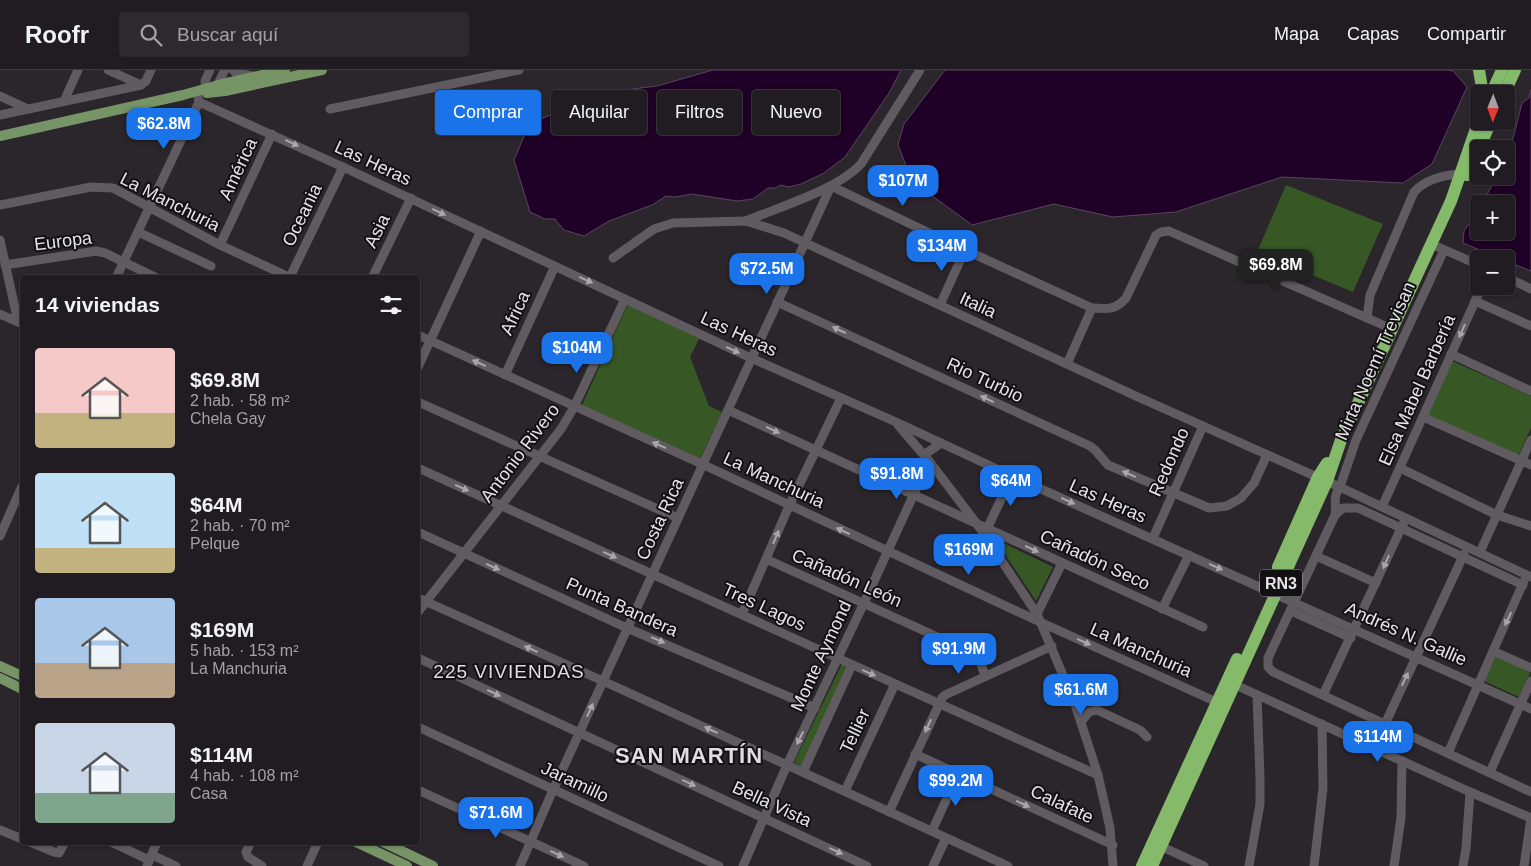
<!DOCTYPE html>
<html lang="es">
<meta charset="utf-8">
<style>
body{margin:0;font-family:Helvetica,sans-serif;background:#2d292e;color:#f1f3f6;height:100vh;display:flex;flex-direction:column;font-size:19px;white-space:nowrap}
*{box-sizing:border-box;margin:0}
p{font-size:16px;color:#a2a1a5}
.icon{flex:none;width:28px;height:28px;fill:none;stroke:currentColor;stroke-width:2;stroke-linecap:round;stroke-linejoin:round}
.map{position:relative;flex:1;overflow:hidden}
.sheet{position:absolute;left:20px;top:205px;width:400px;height:570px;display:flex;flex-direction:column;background:#201c21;border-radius:5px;box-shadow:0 1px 4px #0004,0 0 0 1px #3d3a3f}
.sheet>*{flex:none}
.hud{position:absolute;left:435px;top:20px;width:475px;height:45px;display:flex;gap:10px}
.needle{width:32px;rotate:181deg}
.buttons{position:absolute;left:1470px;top:15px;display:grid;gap:10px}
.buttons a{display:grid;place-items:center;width:45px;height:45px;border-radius:5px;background:#201c21;box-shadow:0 1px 4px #0004,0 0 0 1px #3d3a3f;font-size:25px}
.price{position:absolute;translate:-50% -42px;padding:0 11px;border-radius:10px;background:#1a73e8;color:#fff;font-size:16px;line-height:32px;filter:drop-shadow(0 1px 2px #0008)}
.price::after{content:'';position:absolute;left:50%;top:30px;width:15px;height:11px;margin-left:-8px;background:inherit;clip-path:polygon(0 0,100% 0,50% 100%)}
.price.current{background:#222;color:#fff}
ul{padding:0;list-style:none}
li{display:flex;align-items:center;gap:15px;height:125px;padding:0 15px}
li span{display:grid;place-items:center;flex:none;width:140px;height:100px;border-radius:5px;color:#555}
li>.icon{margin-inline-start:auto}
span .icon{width:60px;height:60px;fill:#fffc;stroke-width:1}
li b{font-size:21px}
h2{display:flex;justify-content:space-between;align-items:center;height:60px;padding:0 15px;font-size:21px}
.chip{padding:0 18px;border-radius:5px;background:#201c21;box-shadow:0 1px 4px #0004,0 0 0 1px #3d3a3f;font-size:18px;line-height:45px}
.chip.current{background:#1a73e8;color:#fff}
header{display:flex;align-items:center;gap:30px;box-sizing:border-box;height:70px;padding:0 25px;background:#201c21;border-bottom:1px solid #3d3a3f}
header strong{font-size:24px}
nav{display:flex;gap:28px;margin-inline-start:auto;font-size:18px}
.search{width:350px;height:45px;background:#2d292e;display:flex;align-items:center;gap:12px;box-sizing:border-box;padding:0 18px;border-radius:5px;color:#a2a1a5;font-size:19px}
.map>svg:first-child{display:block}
.green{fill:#375725}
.water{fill:#1f0026;stroke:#5b4460}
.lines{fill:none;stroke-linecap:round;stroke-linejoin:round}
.minor{stroke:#605b61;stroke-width:9}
.major{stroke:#769466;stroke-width:10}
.highway{stroke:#85ba6a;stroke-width:12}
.oneway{fill:#aaa6ab}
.labels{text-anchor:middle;stroke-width:4;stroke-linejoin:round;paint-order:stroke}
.shield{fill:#121013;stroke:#a7a4a7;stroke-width:1}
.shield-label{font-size:16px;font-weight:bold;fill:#e7e4e7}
.street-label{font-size:18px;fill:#e7e4e7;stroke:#121013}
.neighbourhood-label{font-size:19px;letter-spacing:1px;fill:#e1dbe3;stroke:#121013}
.district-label{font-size:22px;font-weight:bold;letter-spacing:1px;fill:#e1dbe3;stroke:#121013}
</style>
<header>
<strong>Roofr</strong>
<div class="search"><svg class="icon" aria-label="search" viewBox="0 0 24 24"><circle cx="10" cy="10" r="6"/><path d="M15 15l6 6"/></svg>Buscar aquí</div>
<nav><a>Mapa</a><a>Capas</a><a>Compartir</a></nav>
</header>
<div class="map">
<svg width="1531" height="796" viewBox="0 0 1531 796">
<rect width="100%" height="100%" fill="#2b262c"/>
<!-- green -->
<g class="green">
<path d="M1286,115L1383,154L1353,222L1257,182Z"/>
<path d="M628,234L700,267L690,287L709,336L722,342L700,389L582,335Z"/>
<path d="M1452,291L1531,326V358L1518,386L1428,345Z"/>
<path d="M995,469L1053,497L1036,531Z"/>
<path d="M1495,585L1530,603L1519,627L1484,611Z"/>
<path d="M842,594L847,598L801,697L794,692Z"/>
</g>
<!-- water -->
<g class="water">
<path d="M713,0H901L889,23L845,87L824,103L801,114L789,117L781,115L775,118H768L753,129L737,131L692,124L675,127L666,126L652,135L609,151L584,166L564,160L555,149H545L530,142L514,90L525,64L534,58L538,50L607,22L657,16Z"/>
<path d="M945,0H1448L1453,1L1467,17L1432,94L1403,113L1282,107L1176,142L1113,147L1054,134L972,155L912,111L898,75L904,54Z"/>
<path d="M1531,19V201L1506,191V189H1501L1463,173L1464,161L1479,139V161H1506V134H1482L1497,106H1506V83L1514,65L1522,33L1529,28Z"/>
</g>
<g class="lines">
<!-- minor -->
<g class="minor">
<path d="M108,0L141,15"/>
<path d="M233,0L236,3L252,6"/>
<path d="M218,19L217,15L225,0"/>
<path d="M206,23L205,11L210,0"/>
<path d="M0,26L28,39"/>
<path d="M64,31L78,0"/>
<path d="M199,32L343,97L751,288L896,352L1012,406L1531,639"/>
<path d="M330,39L519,0"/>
<path d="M0,45L141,15L146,11L151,0"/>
<path d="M831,116L965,180L1092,238"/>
<path d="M0,135L91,117L113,118L220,175L291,208"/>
<path d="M746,151C779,137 837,120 861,94L920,0"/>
<path d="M138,162L211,196"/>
<path d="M0,170L18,252"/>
<path d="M1431,174L1479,195"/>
<path d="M220,175L272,64"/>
<path d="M1444,180L1356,370L1340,417C1332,427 1337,434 1335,445L1268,588V597L1273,602L1531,722"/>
<path d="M613,188L654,159L673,153L746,151L784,163L1138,327L1346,420L1531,507"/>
<path d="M5,195L96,181L105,183L157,208"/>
<path d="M290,207L343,97"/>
<path d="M1506,207L1531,219"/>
<path d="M116,208L199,32L198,26"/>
<path d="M372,208L411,128"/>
<path d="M1475,231L1531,256"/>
<path d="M777,232L1090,376L1095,380L1108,395L1209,438L1227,436L1241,428L1254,413L1267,385"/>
<path d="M940,235L965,180"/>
<path d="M0,244L20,253"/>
<path d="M1367,248L1370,225L1414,122C1426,109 1444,105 1460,104"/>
<path d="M418,265L704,395L1040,552L1221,634"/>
<path d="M1451,284L1531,321"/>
<path d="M1067,294L1092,238C1107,239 1116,240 1126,228L1156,165L1161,162L1169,161L1392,259"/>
<path d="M418,297L481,161"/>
<path d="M505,305L555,196"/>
<path d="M418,332L678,448"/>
<path d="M728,340L1203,557"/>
<path d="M1423,347L1531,395"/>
<path d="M898,355L929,391L977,454L1037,544L1074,631L1098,705L1110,758L1113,796"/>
<path d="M924,385L941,373"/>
<path d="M418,398C644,500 871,604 1098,705"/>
<path d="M1400,398L1497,445L1531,456"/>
<path d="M1382,437L1482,216"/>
<path d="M1335,445L1343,438H1358L1523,515"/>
<path d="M987,459L1012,406"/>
<path d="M418,462L627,558L815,638"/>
<path d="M0,466L22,416"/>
<path d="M1153,468L1203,356"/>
<path d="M1480,482L1531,370"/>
<path d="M1316,486L1376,513"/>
<path d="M766,489L975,584L979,589L985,605"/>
<path d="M418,528L603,611L1008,796"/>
<path d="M1162,539L1189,485"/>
<path d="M1291,541L1351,568"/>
<path d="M418,542L561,359L574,337L625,229"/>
<path d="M742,544L789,436L841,328"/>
<path d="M1037,544L1062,493"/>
<path d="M1493,581L1531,598"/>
<path d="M418,588L867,796"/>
<path d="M1229,612L1470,722L1531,748L1524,796"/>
<path d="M1323,625L1404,452"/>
<path d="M1081,652L1089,642L1097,640L1140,660L1147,667"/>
<path d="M1385,654L1464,484"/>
<path d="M418,657L719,796"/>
<path d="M1448,683L1524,511"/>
<path d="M915,684L1113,775"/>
<path d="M803,702L852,595"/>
<path d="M1490,702L1531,611"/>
<path d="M418,720L584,796"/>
<path d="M845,721L895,614"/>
<path d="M889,742L942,628L945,625L1052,576"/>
<path d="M0,760L22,769"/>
<path d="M932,761L958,704"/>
<path d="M30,772L54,782L59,783L65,772"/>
<path d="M111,772L149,790"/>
<path d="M251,772L246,782L248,787L262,796"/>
<path d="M1156,774L1204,796"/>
<path d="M152,785L176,796"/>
<path d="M147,796L157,772"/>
<path d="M307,796L318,772"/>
<path d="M520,796L553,720L831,116"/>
<path d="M743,796L787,695L864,533L929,391"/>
<path d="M933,796L946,768"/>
<path d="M1249,796L1260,734V707L1257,625"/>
<path d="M1314,796L1323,718L1322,654"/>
<path d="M1394,796L1401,748L1402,691"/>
<path d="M1463,796L1466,779L1470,722"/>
</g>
<!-- major -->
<g class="major">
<path d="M207,23L225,21L322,0"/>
<path d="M0,66L183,25L222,14L285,0"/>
<path d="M0,596L22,606"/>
<path d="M0,608L22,619"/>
<path d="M356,772L407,796"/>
<path d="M383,772L433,796"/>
</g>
<!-- highway -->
<g class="highway">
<path d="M1479,0L1483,24"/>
<path d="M1491,24L1502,0"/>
<path d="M1504,24L1515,0"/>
<path d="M1479,79L1491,51"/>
<path d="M1467,105L1479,79"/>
<path d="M1278,497L1318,407L1327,393"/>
<path d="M1142,796L1237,589"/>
<path d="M1152,796L1327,411L1341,370L1451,131L1479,50"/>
</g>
</g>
<!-- one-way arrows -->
<defs><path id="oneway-solid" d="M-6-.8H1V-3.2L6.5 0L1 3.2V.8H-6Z" transform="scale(1.25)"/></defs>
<g class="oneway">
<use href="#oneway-solid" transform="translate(292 73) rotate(25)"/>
<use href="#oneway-solid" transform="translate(439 142) rotate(25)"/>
<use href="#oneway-solid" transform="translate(586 210) rotate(24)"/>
<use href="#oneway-solid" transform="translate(839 260) rotate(-155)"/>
<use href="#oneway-solid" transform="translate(1462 261) rotate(114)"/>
<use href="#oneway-solid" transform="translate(733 280) rotate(25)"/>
<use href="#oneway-solid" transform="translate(479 293) rotate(-156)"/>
<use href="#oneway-solid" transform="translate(987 329) rotate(-155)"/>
<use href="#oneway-solid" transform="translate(773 360) rotate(25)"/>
<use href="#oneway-solid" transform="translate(659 375) rotate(-156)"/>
<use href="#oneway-solid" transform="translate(1129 404) rotate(-156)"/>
<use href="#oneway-solid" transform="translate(462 418) rotate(24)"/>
<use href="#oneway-solid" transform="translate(1068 431) rotate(24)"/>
<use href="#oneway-solid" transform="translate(843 461) rotate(-155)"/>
<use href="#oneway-solid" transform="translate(776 467) rotate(-67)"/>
<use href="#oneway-solid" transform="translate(1032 479) rotate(25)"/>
<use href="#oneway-solid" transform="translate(610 485) rotate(24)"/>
<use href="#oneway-solid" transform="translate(1386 492) rotate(114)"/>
<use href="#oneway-solid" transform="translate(493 497) rotate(24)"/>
<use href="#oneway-solid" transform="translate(1216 497) rotate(24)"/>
<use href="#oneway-solid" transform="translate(1508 549) rotate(115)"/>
<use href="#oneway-solid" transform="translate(658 570) rotate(23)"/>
<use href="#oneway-solid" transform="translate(1084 572) rotate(24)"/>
<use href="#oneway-solid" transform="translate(531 579) rotate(-156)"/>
<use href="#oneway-solid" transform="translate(869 603) rotate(24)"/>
<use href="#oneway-solid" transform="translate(1405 609) rotate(-65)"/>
<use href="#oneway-solid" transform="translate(494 623) rotate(25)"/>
<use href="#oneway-solid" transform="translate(590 640) rotate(-66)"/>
<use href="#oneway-solid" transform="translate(928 656) rotate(115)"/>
<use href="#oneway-solid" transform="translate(711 660) rotate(-155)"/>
<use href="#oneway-solid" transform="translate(800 668) rotate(116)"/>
<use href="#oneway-solid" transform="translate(689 713) rotate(25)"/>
<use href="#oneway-solid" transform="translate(1023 734) rotate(25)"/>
<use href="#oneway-solid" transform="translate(836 781) rotate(25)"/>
<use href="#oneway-solid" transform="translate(557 784) rotate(25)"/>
</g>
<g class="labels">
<!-- shield labels -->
<rect class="shield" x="1260" y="499.5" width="42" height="27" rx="4"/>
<g class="shield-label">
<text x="1281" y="519">RN3</text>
</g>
<!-- street labels -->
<g class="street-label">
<text transform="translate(373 93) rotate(25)" y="6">Las Heras</text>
<text transform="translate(238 99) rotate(-65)" y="6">América</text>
<text transform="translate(170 132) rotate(27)" y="6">La Manchuria</text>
<text transform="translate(302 145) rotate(-64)" y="6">Oceania</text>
<text transform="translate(377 161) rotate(-64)" y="6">Asia</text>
<text transform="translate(63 171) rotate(-7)" y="6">Europa</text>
<text transform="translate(978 235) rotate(25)" y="6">Italia</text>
<text transform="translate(515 243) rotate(-65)" y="6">Africa</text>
<text transform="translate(739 264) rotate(25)" y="6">Las Heras</text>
<text transform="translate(1375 291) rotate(-66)" y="6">Mirta Noemí Trevisan</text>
<text transform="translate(985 310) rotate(25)" y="6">Rio Turbio</text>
<text transform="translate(1417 320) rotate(-66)" y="6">Elsa Mabel Barbería</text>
<text transform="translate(520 383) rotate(-53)" y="6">Antonio Rivero</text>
<text transform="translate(1169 392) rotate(-66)" y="6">Redondo</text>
<text transform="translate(774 410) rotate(25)" y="6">La Manchuria</text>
<text transform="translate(1108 431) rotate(24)" y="6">Las Heras</text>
<text transform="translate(660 449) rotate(-65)" y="6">Costa Rica</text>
<text transform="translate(1095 490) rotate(25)" y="6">Cañadón Seco</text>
<text transform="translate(847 508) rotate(24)" y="6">Cañadón León</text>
<text transform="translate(622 537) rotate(24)" y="6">Punta Bandera</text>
<text transform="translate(764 537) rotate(25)" y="6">Tres Lagos</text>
<text transform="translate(1406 564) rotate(24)" y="6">Andrés N. Gallie</text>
<text transform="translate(1141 580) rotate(24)" y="6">La Manchuria</text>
<text transform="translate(821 586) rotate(-65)" y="6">Monte Aymond</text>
<text transform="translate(855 661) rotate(-65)" y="6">Tellier</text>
<text transform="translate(575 712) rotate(25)" y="6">Jaramillo</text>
<text transform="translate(772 734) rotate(25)" y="6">Bella Vista</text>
<text transform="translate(1062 734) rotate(25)" y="6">Calafate</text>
</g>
<!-- neighbourhood labels -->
<g class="neighbourhood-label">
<text x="509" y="608">225 VIVIENDAS</text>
</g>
<!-- district labels -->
<g class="district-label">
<text x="689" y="693">SAN MARTÍN</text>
</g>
</g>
</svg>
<div class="buttons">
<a><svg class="needle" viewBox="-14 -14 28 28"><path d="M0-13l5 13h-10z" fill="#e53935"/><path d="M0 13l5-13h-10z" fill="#a2a1a5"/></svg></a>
<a><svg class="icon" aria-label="locate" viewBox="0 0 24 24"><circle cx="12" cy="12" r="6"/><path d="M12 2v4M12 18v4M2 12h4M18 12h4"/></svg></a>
<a>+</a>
<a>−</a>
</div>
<b class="price" style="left:164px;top:80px">$62.8M</b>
<b class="price" style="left:903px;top:137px">$107M</b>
<b class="price" style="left:942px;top:202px">$134M</b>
<b class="price current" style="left:1276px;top:221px">$69.8M</b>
<b class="price" style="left:767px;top:225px">$72.5M</b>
<b class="price" style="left:577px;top:304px">$104M</b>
<b class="price" style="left:897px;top:430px">$91.8M</b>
<b class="price" style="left:1011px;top:437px">$64M</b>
<b class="price" style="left:969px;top:506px">$169M</b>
<b class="price" style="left:959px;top:605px">$91.9M</b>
<b class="price" style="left:1081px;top:646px">$61.6M</b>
<b class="price" style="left:1378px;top:693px">$114M</b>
<b class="price" style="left:956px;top:737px">$99.2M</b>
<b class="price" style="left:496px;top:769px">$71.6M</b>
<div class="hud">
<a class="chip current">Comprar</a>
<a class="chip">Alquilar</a>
<a class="chip">Filtros</a>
<a class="chip">Nuevo</a>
</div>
<section class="sheet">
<h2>14 viviendas<svg class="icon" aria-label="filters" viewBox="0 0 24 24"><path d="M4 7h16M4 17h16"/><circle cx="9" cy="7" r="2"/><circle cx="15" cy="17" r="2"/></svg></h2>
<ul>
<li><span style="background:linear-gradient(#f6c9c9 65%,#c2b280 0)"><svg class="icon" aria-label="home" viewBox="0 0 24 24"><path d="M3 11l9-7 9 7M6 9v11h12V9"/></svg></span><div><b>$69.8M</b><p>2 hab. · 58 m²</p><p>Chela Gay</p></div></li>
<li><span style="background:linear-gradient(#bfe0f5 75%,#c2b280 0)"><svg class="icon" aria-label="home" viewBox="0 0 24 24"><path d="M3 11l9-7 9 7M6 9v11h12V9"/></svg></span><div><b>$64M</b><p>2 hab. · 70 m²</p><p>Pelque</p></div></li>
<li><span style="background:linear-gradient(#a9c7e8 65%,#b9a48a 0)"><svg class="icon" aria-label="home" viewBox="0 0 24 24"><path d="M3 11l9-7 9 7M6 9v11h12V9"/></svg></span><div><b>$169M</b><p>5 hab. · 153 m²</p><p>La Manchuria</p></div></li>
<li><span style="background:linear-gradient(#c9d6e8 70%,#7fa58c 0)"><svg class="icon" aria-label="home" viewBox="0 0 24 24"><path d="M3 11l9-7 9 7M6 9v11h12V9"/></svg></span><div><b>$114M</b><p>4 hab. · 108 m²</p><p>Casa</p></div></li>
</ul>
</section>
</div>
